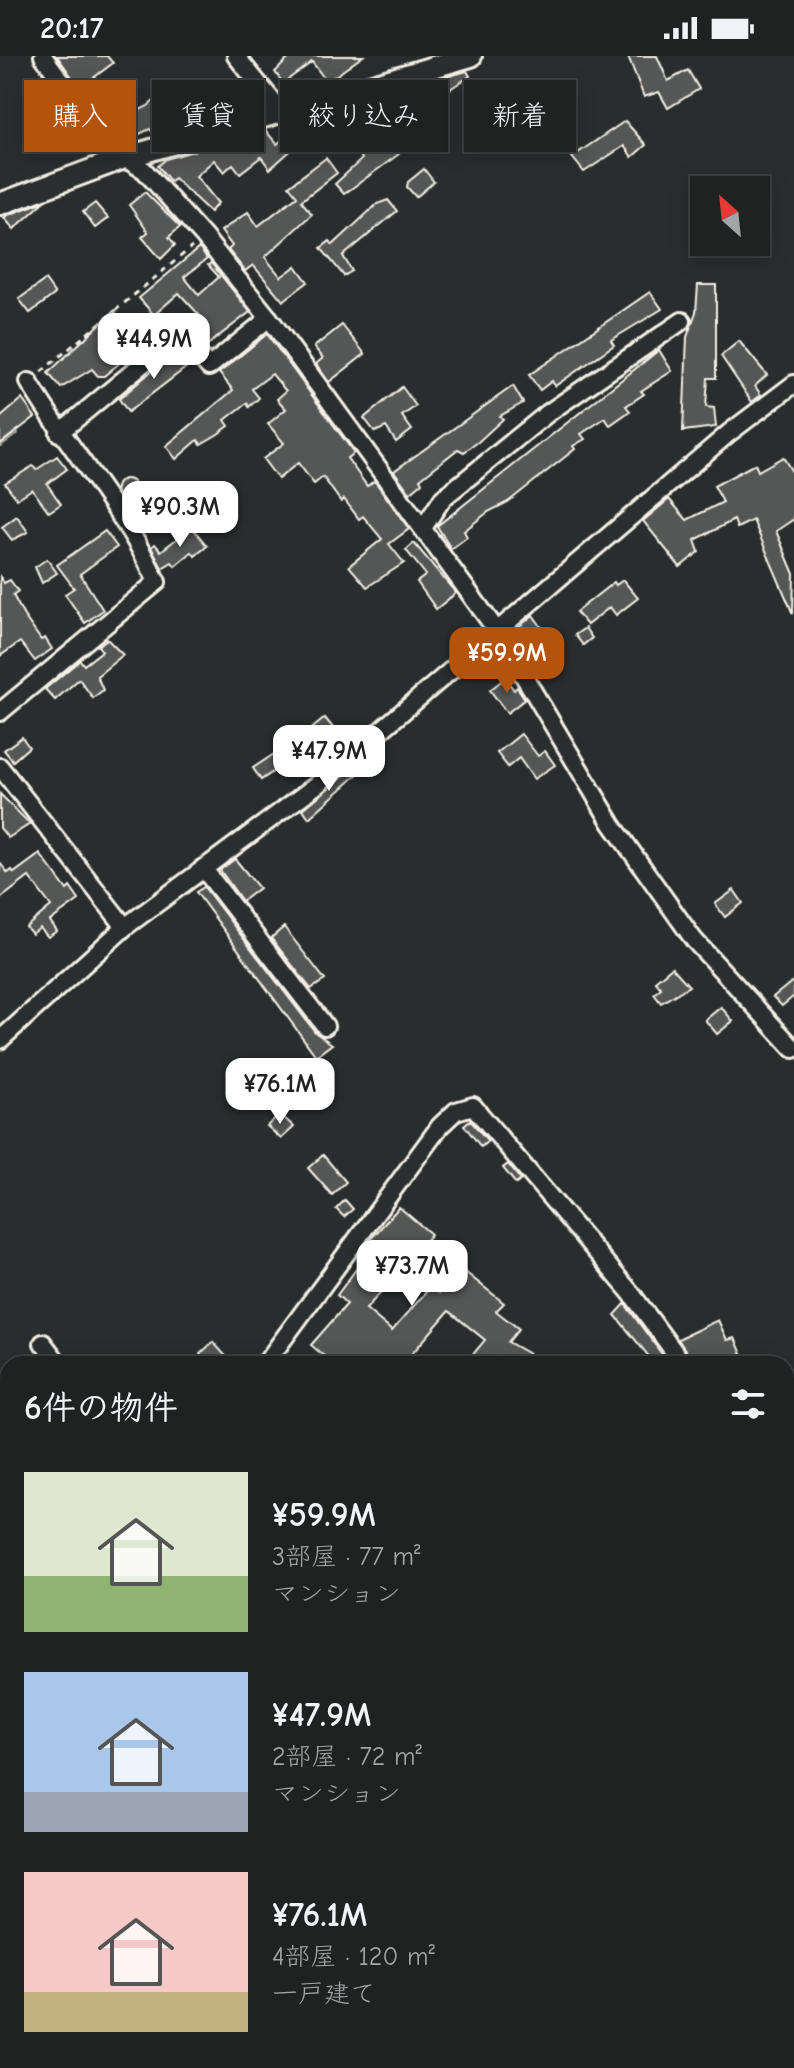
<!DOCTYPE html>
<html lang="ja">
<meta charset="utf-8">
<style>
body{margin:0;font-family:"Comic Neue","Klee One",sans-serif;background:#282a2a;color:#f1f3f6;height:100vh;display:flex;flex-direction:column;font-size:30px;white-space:nowrap}
*{box-sizing:border-box;margin:0}
p{font-size:26px;color:#a2a4a5}
.icon{flex:none;width:44px;height:44px;fill:none;stroke:currentColor;stroke-width:2;stroke-linecap:round;stroke-linejoin:round}
.map{position:relative;flex:1;overflow:hidden}
.sheet{position:absolute;left:0px;top:1300px;width:794px;height:712px;display:flex;flex-direction:column;background:#202222;border-radius:24px 24px 0 0;box-shadow:0 4px 20px #0003,0 0 0 2px #3d3f40}
.sheet>*{flex:none}
.guide{position:absolute;left:24px;top:24px;width:746px;height:72px;display:flex;gap:16px}
.needle{width:52px;rotate:333deg}
.tools{position:absolute;left:690px;top:120px;display:grid;gap:16px}
.tools a{display:grid;place-items:center;width:80px;height:80px;border-radius:0px;background:#202222;box-shadow:0 4px 20px #0003,0 0 0 2px #3d3f40;font-size:40px}
.price{position:absolute;translate:-50% -68px;padding:0 18px;border-radius:16px;background:#fff;color:#222;font-size:26px;line-height:52px;filter:drop-shadow(0 2px 4px #0008)}
.price::after{content:'';position:absolute;left:50%;top:48px;width:24px;height:18px;margin-left:-12px;background:inherit;clip-path:polygon(0 0,100% 0,50% 100%)}
.price.selected{background:#b45309;color:#fff}
ul{padding:0;list-style:none}
li{display:flex;align-items:center;gap:24px;height:200px;padding:0 24px}
li span{display:grid;place-items:center;flex:none;width:224px;height:160px;border-radius:0px;color:#555}
li>.icon{margin-inline-start:auto}
span .icon{width:96px;height:96px;fill:#fffc;stroke-width:1}
li b{font-size:34px}
h2{display:flex;justify-content:space-between;align-items:center;height:96px;padding:0 24px;font-size:34px}
.chip{padding:0 28px;border-radius:0px;background:#202222;box-shadow:0 4px 20px #0003,0 0 0 2px #3d3f40;font-size:28px;line-height:72px}
.chip.selected{background:#b45309;color:#fff}
.status{display:flex;justify-content:space-between;align-items:center;height:56px;padding:0 40px;background:#202222;direction:ltr}
.status svg{height:22px;fill:currentColor}
.map>svg:first-child{display:block}
.green{fill:#444645;stroke:#9c9c96;stroke-width:2}
.lines{fill:none;stroke-linecap:round;stroke-linejoin:round}
.stream{stroke:#9f9f9a;stroke-width:4}
.building{fill:#555756;stroke:#f4f1e8;stroke-width:2}
.minor-casing{stroke:#f4f1e8;stroke-width:22}
.major-casing{stroke:#f4f1e8;stroke-width:26}
.path{stroke:#f4f1e8;stroke-width:3;stroke-dasharray:6 6;stroke-linecap:butt}
.minor{stroke:#2a2d2e;stroke-width:16}
.major{stroke:#2a2d2e;stroke-width:20}
</style>
<div class="status"><b>20:17</b><svg viewBox="0 0 49 12"><path d="M0 12V9h3v3zM5 12V6h3v6zM10 12V3h3v9zM15 12V0h3v12zM26 1h20v11H26zM47 4h2v5h-2z"/></svg></div>
<div class="map">
<svg width="794" height="2012" viewBox="0 0 794 2012">
<rect width="100%" height="100%" fill="#2a2d2e"/>
<filter id="ink" filterUnits="userSpaceOnUse"><feTurbulence type="fractalNoise" baseFrequency=".0125" numOctaves="2"/><feDisplacementMap in="SourceGraphic" scale="16" xChannelSelector="R" yChannelSelector="G"/><feConvolveMatrix kernelMatrix="1 2 1 2 8 2 1 2 1" color-interpolation-filters="sRGB"/></filter>
<g filter="url(#ink)">
<!-- green -->
<path class="green" d="M794,1635V1689L786,1679V1642Z"/>
<g class="lines">
<!-- stream -->
<path class="stream" d="M0,389L17,377"/>
</g>
<!-- building -->
<g class="building">
<path d="M57,0H107L113,7L80,32Z"/>
<path d="M291,0H363L327,26L312,6L283,27L275,16Z"/>
<path d="M628,0H657L668,25L688,14L699,33L668,52L659,36L644,41Z"/>
<path d="M467,15L470,20L408,60L398,45L420,31L423,36L446,21Z"/>
<path d="M167,34L183,52L162,69L167,76L155,79L150,73L133,81L121,64L148,50Z"/>
<path d="M333,54L334,56L270,113L261,101L240,117L233,108L224,116L214,104L196,120L218,147L210,156L174,122L170,125L158,110L166,103L265,74L277,88L302,68L298,64Z"/>
<path d="M373,54L405,89L397,95L399,98L344,138L335,128L362,103L342,78Z"/>
<path d="M625,65L646,89L632,101L624,90L584,116L572,101Z"/>
<path d="M326,102L337,117L301,145L312,158L265,201L281,221L296,210L308,226L283,245L253,209L245,215L228,194L232,190L221,175L248,156L258,170L297,140L289,130Z"/>
<path d="M424,113L434,126L416,141L407,131L408,126Z"/>
<path d="M145,136L180,171L169,181L175,189L161,203L142,181L148,176L129,149Z"/>
<path d="M388,144L397,155L343,200L352,215L344,220L321,192L330,185L333,189L377,148Z"/>
<path d="M45,145L14,173L4,162L8,159Z"/>
<path d="M95,147L108,162L95,172L83,156Z"/>
<path d="M199,192L207,203L184,221L199,239L219,221L208,209L211,207L250,256L206,290L190,270L201,261L179,237L154,259L139,242Z"/>
<path d="M45,224L55,238L30,257L19,243Z"/>
<path d="M698,229H716V322H708L706,351L714,352L716,371L683,375L687,281L696,256Z"/>
<path d="M650,236L662,253L611,284L614,289L555,330L552,325L540,334L529,319Z"/>
<path d="M114,255L141,289L104,320H98L92,313L61,332L48,317Z"/>
<path d="M342,269L365,298L329,326L316,308L323,302L314,291Z"/>
<path d="M267,278L354,397L347,402L367,430L374,425L377,428L409,473L389,488L404,507L367,531L349,510L382,483L363,460L359,463L344,443L341,446L323,421L314,428L298,407L278,423L263,403L284,387L268,368L286,353L277,343L286,335L272,318L252,333L259,342L249,351L247,347L225,364L229,370L218,378L201,388L198,384L176,403L166,390L233,334L219,317Z"/>
<path d="M739,285L767,319L755,330L761,339L752,346L721,300Z"/>
<path d="M659,294L672,315L641,335L644,338L626,350L630,355L610,369L605,362L581,378L585,383L573,390L575,393L508,446L488,456L464,475L467,481L451,493L437,470Z"/>
<path d="M175,295L188,310L128,356L119,343Z"/>
<path d="M513,330L523,347L500,360L503,363L478,386L464,396L458,393L420,423L422,427L410,437L394,415Z"/>
<path d="M402,331L416,350L402,360L412,374L396,386L386,371L375,376L364,362Z"/>
<path d="M22,343L35,361L0,388V362Z"/>
<path d="M57,400L67,413L47,428L61,448L49,456L32,433L17,443L5,427L33,410L36,414Z"/>
<path d="M783,401L794,419V463L776,475L794,518L793,558L753,464L737,472L734,464L695,484L699,496L680,511L643,465L669,443L687,464L723,446L714,430L755,408L758,415Z"/>
<circle cx="126" cy="433" r="10"/>
<path d="M17,460L28,476L12,484L2,471Z"/>
<path d="M192,471L207,490L195,500L192,496L175,510L172,506L162,512L151,491L155,488L161,495Z"/>
<path d="M105,475L117,491L80,518L103,554L85,567L65,538L74,532L57,509Z"/>
<path d="M414,487L456,537L436,553L417,526L426,519L406,494Z"/>
<path d="M47,503L57,517L42,527L35,511Z"/>
<path d="M0,521L4,527L10,524L18,535L13,539L24,560L41,584L45,582L52,593L35,605L20,586L0,600Z"/>
<path d="M623,524L638,542L616,559L610,551L587,569L576,556L614,526L616,529Z"/>
<path d="M533,559L543,573L522,588L513,576Z"/>
<path d="M585,572L592,582L583,589L575,579Z"/>
<path d="M107,583L123,599L97,620L103,634L93,642L79,623L55,644L45,633L80,604L84,609L102,595L98,590Z"/>
<path d="M505,622L514,634L517,631L525,643L507,657L490,634Z"/>
<path d="M325,662L338,678L294,710L290,704L261,724L253,712L283,692L280,688L290,682L293,688Z"/>
<path d="M521,678L538,700L545,695L555,709L534,723L519,702L508,711L497,697Z"/>
<path d="M22,681L29,691L13,705L4,694Z"/>
<path d="M353,712L358,718L309,762L303,753Z"/>
<path d="M0,738L30,768L8,782L0,772Z"/>
<path d="M40,798L67,834L70,831L79,844L50,865L57,875L48,881L40,872L32,878L26,871L51,850L29,821L0,843V807L8,817L12,814L14,817Z"/>
<path d="M235,803L259,832L242,845L220,814Z"/>
<path d="M204,831L316,977L332,988L316,1000L196,836Z"/>
<path d="M734,834L743,847L725,861L715,848Z"/>
<path d="M284,871L325,924L311,933L271,882Z"/>
<path d="M672,911L689,930L661,947L654,938L661,932L655,925Z"/>
<path d="M794,924V940L782,950L773,941Z"/>
<path d="M721,951L733,965L717,978L705,964Z"/>
<path d="M280,1058L294,1071L281,1083L267,1070Z"/>
<path d="M470,1064L488,1085L481,1091L464,1069Z"/>
<path d="M323,1099L346,1126L332,1139L308,1112Z"/>
<path d="M508,1108L521,1124L516,1128L503,1112Z"/>
<path d="M345,1144L353,1153L344,1161L336,1153Z"/>
<path d="M399,1151L431,1178L366,1253L392,1275L426,1236L432,1232L439,1237L460,1212L504,1247L496,1255L519,1273L508,1286L547,1308H509L501,1301L495,1308H465L485,1284L449,1255L403,1308H333L311,1289L347,1248L337,1239L374,1189L369,1185Z"/>
<path d="M625,1248L669,1308H655L615,1259Z"/>
<path d="M718,1264L727,1284L735,1282L742,1298L717,1308H694L678,1283Z"/>
<path d="M213,1286L233,1308H209L200,1298Z"/>
</g>
<g class="lines">
<defs>
<g id="minor">
<path d="M43,0L101,80L124,102L144,114L204,181L272,266L497,575L612,768L694,884L794,993"/>
<path d="M236,0L280,54"/>
<path d="M59,377L180,277L209,311L269,262"/>
<path d="M423,472L443,442L548,357L682,265"/>
<path d="M0,656L157,526C125,455 69,394 29,326"/>
<path d="M0,711L125,871"/>
<path d="M203,812L325,970"/>
<path d="M0,984L125,871L318,728L729,377L794,328"/>
<path d="M43,1287L59,1308"/>
<path d="M265,1308L440,1070L456,1055L473,1050L631,1237L683,1308"/>
<path d="M786,1324L794,1323"/>
<path d="M786,1617L794,1610"/>
<path d="M0,1659L8,1650"/>
<path d="M320,2012L324,2004"/>
</g>
<g id="major">
<path d="M0,148L124,102L471,0"/>
<path d="M0,1477L8,1488"/>
<path d="M0,1509L8,1520"/>
<path d="M366,2004L372,2012"/>
<path d="M390,2004L396,2012"/>
</g>
</defs>
<!-- minor casing -->
<use href="#minor" class="minor-casing"/>
<!-- major casing -->
<use href="#major" class="major-casing"/>
<!-- path -->
<g class="path">
<path d="M41,316L192,191"/>
<path d="M0,1882L8,1890"/>
<path d="M15,2012L23,2004"/>
</g>
<!-- minor -->
<use href="#minor" class="minor"/>
<!-- major -->
<use href="#major" class="major"/>
</g>
</g>
</svg>
<div class="tools">
<a><svg class="needle" viewBox="-14 -14 28 28"><path d="M0-13l5 13h-10z" fill="#e53935"/><path d="M0 13l5-13h-10z" fill="#a2a4a5"/></svg></a>
</div>
<b class="price" style="left:154px;top:325px">¥44.9M</b>
<b class="price" style="left:180px;top:493px">¥90.3M</b>
<b class="price selected" style="left:507px;top:639px">¥59.9M</b>
<b class="price" style="left:329px;top:737px">¥47.9M</b>
<b class="price" style="left:280px;top:1070px">¥76.1M</b>
<b class="price" style="left:412px;top:1252px">¥73.7M</b>
<div class="guide">
<a class="chip selected">購入</a>
<a class="chip">賃貸</a>
<a class="chip">絞り込み</a>
<a class="chip">新着</a>
</div>
<section class="sheet">
<h2>6件の物件<svg class="icon" aria-label="filters" viewBox="0 0 24 24"><path d="M4 7h16M4 17h16"/><circle cx="9" cy="7" r="2"/><circle cx="15" cy="17" r="2"/></svg></h2>
<ul>
<li><span style="background:linear-gradient(#dfe7d0 65%,#8fb573 0)"><svg class="icon" aria-label="home" viewBox="0 0 24 24"><path d="M3 11l9-7 9 7M6 9v11h12V9"/></svg></span><div><b>¥59.9M</b><p>3部屋 · 77 m²</p><p>マンション</p></div></li>
<li><span style="background:linear-gradient(#a9c7e8 75%,#9aa5b1 0)"><svg class="icon" aria-label="home" viewBox="0 0 24 24"><path d="M3 11l9-7 9 7M6 9v11h12V9"/></svg></span><div><b>¥47.9M</b><p>2部屋 · 72 m²</p><p>マンション</p></div></li>
<li><span style="background:linear-gradient(#f6c9c9 75%,#c2b280 0)"><svg class="icon" aria-label="home" viewBox="0 0 24 24"><path d="M3 11l9-7 9 7M6 9v11h12V9"/></svg></span><div><b>¥76.1M</b><p>4部屋 · 120 m²</p><p>一戸建て</p></div></li>
</ul>
</section>
</div>
